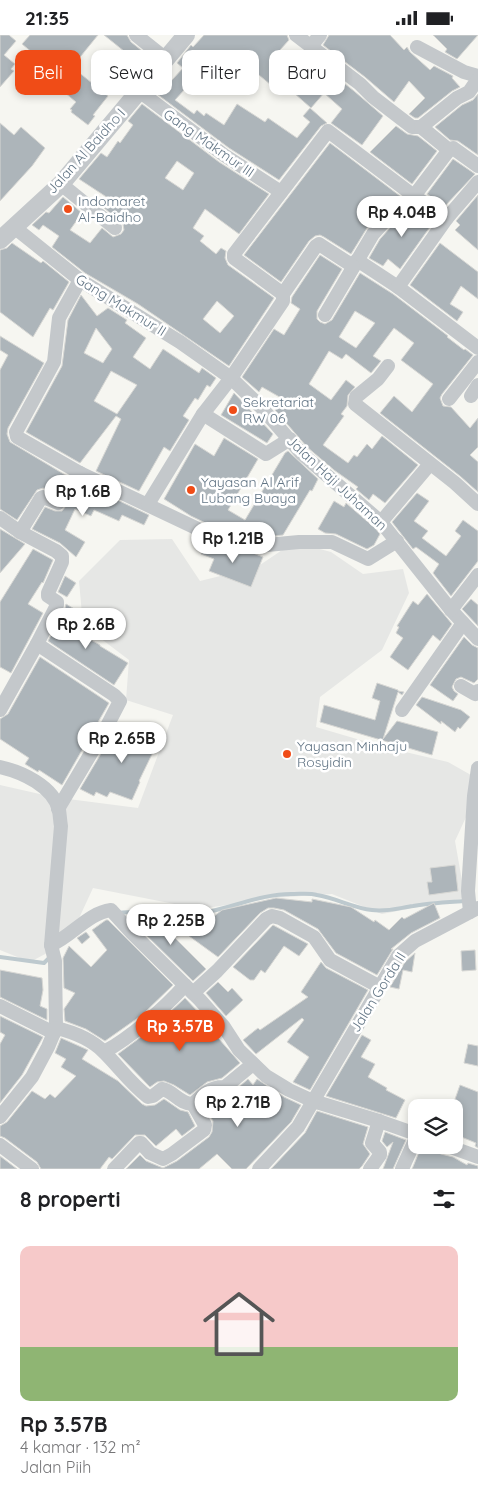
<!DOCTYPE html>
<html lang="id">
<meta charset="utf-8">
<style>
body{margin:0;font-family:Quicksand,sans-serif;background:#f6f6f6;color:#202124;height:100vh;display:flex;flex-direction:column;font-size:19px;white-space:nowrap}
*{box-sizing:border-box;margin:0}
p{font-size:16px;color:#757577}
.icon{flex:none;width:28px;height:28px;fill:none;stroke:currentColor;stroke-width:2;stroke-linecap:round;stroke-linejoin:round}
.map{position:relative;height:1134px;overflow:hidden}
.side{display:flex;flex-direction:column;background:#fff;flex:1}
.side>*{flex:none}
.hud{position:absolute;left:15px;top:15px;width:449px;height:45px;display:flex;gap:10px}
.fabs{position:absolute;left:408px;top:1064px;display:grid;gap:10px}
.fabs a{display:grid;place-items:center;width:55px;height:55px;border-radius:10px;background:#fff;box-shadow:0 2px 8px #0003;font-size:25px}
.price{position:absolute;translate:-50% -42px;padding:0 11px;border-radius:18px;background:#fff;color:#222;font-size:16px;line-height:32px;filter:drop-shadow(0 1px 2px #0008)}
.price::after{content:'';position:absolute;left:50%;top:30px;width:15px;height:11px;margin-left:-8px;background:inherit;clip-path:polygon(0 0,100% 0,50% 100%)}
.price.current{background:#f04c17;color:#fff}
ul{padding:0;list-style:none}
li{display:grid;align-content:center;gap:10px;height:265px;padding:0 20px}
li span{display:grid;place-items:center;height:155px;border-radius:10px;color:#555}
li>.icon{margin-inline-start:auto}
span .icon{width:90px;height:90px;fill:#fffc;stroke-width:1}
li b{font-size:21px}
h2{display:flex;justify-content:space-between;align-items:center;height:60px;padding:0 20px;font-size:21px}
.tag{padding:0 18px;border-radius:10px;background:#fff;box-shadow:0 2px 8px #0003;font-size:18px;line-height:45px}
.tag.current{background:#f04c17;color:#fff}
.status{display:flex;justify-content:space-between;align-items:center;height:35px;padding:0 25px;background:#fff;direction:ltr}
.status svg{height:14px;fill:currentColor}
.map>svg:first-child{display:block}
.built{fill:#e6e7e5}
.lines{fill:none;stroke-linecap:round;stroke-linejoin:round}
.stream{stroke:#bdc9ce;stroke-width:4}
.building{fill:#adb5ba;stroke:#d7d7d4;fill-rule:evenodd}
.minor{stroke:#c4c8cb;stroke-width:14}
.tertiary{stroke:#c4c8cb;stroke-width:18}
.poi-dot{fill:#f04c17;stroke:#fff;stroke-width:2}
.labels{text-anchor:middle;stroke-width:5;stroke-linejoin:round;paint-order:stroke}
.street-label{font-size:14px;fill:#627585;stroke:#fff}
.poi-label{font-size:14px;fill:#627585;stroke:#fff;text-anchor:start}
</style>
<div class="status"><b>21:35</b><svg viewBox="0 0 49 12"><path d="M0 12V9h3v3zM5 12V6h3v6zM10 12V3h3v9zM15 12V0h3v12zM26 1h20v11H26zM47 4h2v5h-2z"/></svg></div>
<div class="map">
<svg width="478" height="1134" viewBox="0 0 478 1134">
<rect width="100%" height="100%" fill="#f6f6f1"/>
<!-- built -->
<path class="built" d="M172,504L200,546L257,532L294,507L331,517L363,539L403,534L409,558L382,615L320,662L316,692L384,712L448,727L478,744V756L455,806L465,863L382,879L332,859L272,863L200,874L93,853L68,907L30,927L0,915V750L53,762L138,773L173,680L126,665L129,625L83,590L79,546L120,505Z"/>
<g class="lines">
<!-- stream -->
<g class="stream">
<path d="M119,878C147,874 174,882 202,878C233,873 262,858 294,859C302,859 310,858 317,860C336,863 353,873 372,875C387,877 399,873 413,871C431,868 448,867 466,866"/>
<path d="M0,922L44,928L50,922"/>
</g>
</g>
<!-- building -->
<g class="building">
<path d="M0,0H9L16,6L4,20L15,29L11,34L14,36L0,52Z"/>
<path d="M30,0H98L72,32L108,61L93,80L95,81L88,90L71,77L72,75L70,74L76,67L39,36L45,28L22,9Z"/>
<path d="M104,0H127L131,7L152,24L145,33Z"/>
<path d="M204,0H287L289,5L280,15L305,38L316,26L354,56L383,81L362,110L331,88L342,74L324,58L311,73L277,43L271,50L259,40L253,47L240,35L236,38L234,36L211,59L194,44L175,65L194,79L197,75L204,81L206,78L224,90L237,69L265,87L268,83L297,103L310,87L303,81L310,73L327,88L321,91L279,145L229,113L153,56L158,50L163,55L183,33L177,28L191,10L193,12Z"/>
<path d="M329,0H390L404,15L407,12L410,17L430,35L434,31L453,41L452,43L460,52L452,56L418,83H415L409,79L425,63L409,46L394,67L365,42L323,10Z"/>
<path d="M433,0H478L457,24L445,17L447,14Z"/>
<path d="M478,59V120L458,106L450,105L435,92L462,70L473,65Z"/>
<path d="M142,69L219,127L269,159L239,199L205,174L193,193L204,201L200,206L216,219L221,213L226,216L225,223L228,230L274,263L229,331L138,269L85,238L52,212L59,201L43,190L39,195L32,190L46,177L49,178L63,162L82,178L70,195L90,208L102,193L113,202L121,199L124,195L123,189L103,172L108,163L79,144L101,118L107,122L118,106L120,108L133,90L128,86ZM177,126L194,138L183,155L165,143ZM217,266L234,281L220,298L203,284Z"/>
<path d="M0,88L14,100L21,92L45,113L32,131L0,166Z"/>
<path d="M396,91L407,99L418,101L437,116L412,149L370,117Z"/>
<path d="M330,108L400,161L387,171L367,193L351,219L324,202L320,200L315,201L309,206L281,247L244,220Z"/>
<path d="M453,124L475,139L445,171L427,159Z"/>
<path d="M478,160V215L455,195L460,190L456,186Z"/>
<path d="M414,172L435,185L400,234L388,224L383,231L369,223L380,204L399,183Z"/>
<path d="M12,208L41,228L43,226L69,247L53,275L50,273L33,302L0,277V215L7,213Z"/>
<path d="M440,208L478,237V264L461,251L450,269L463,277L457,286L410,250Z"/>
<path d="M320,220L342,234L317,276V284L320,287L325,289L332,285L360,238L393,259L448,301L447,302L464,315L465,314L473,320L442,359L440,363L443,371L451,372L470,393L478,383V412L470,420L478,427V457L460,441L380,378L394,361L412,377L433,349L401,325L414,308L394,293L373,321L381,326L371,338L346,319L342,324L329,316L309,349L331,365L346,345L355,352L348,360L347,371L341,379L344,381L323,410L348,428L354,420L357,422L367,409L372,414L382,401L418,430L385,468L373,459L369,465L356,454L358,452L334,435L307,412L275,375L283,364L262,352L259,357L242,342L274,294L284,300L300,274L291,268L292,262ZM355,276L375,288L356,313L339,302Z"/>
<path d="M81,260L97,281L108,273L127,285L125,288L146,303L133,322L150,334L163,314L199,338L202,333L216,343L210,352L207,350L198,365L195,363L183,381L189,385L170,416L164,412L139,456L96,436L121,384L116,381L80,428L26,397L62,331L68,285ZM96,293L112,314L103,328L84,318ZM111,336L137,350L117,379L94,366Z"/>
<path d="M0,301L44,328L8,393L7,399L10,407L67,441L55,457L43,453L37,455L17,485L0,474V335L8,320L0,315Z"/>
<path d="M234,358L273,399L267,408L221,380Z"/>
<path d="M224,403L258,424L228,475L245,485L285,418L288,416L318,444L312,456L310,455L283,500L274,501L265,495L262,501L239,500L218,494L191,481L164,464L195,409L214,421Z"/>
<path d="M88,451L149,480L144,490L122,480L119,486L94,475L91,481L75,474L65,495L85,507L76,522L60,508L32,494L45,472L55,476H62L79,454L85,457Z"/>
<path d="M417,458L429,466L414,486L428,496L422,503L446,521L461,501L455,496L463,485L478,496V526L451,561L433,538L439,529L416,512L413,514L392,487Z"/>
<path d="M334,466L344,472L346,468L375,493L380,499L374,510L367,514L336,499L325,498L318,494Z"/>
<path d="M0,494L25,509L0,538Z"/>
<path d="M206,507L235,517L253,518L263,522L251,552L209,536L214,524L201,519Z"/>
<path d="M33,514L53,525L43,548L42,547L28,569L43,578L11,638L0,632V567Z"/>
<path d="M65,541L76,548L67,562L58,557Z"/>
<path d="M427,559L452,589L440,606L433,600L408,635L390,622L403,603L396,598L399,592L397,591L413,566L418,570Z"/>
<path d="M471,564L478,570V591L462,574Z"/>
<path d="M66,569L76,575L66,591L100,610V611L128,628L114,650L48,606L65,574Z"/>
<path d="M464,602L472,610L478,613V644L474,648L461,642L456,644L452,652L454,656L458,659L453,666L430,650Z"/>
<path d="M40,622L109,668L62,750L39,735L38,737L25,729L29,723L0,704V684L8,679Z"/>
<path d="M377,648L398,655V656L404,657L402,660L398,657L383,704L397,686L438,697L432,720L320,687L324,670L375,685L380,666L372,663Z"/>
<path d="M422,662L461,675L470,682L460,694L458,692L455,697L441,686V689L416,670Z"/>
<path d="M145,690L164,699L157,714L155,713L139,746L140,747L132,765L110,757L107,762L96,757L94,761L80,754L115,695L138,706Z"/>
<path d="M455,830L458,856L429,860L427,847H432L430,833Z"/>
<path d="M276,863L312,867V864L351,872L374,887L375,885L389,895L402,882L404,884L434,868L440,883L411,898L391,914H393L377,940L336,918L318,894L284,875L274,873H268L260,878L218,922L189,901L222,875Z"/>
<path d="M131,878L146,893L160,879L172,892L168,896L206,934L193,946L138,892L128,880Z"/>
<path d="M106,885H108L173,950L142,980L105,1006L86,994L65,986L64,974L75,958L64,953L63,923L69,911L91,932L107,915L92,895Z"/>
<path d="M273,890L308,909L299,921L284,911L265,938L261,935L254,945H250L233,932Z"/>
<path d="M86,897L90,902L82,909L77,903Z"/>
<path d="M475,915L476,935L462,936L461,916Z"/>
<path d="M415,918L412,937L403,935L399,954L390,952L405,927Z"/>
<path d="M321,927L326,933L368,955L310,1055L293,1047L309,1022L287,1007L304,985L302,983L256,1019L243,1005L258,993L260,995L308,962L301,957Z"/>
<path d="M0,935L42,943L43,955L40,971L47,974V985L0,962Z"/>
<path d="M218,947L228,957L232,953L243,965L226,981L206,958Z"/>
<path d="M185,963L214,994L212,996L240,1028L222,1043L207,1047L190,1060L174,1050L164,1046L157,1047L150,1052L118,1019L153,993Z"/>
<path d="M0,981L43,1002L22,1040L0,1068V1009L5,1000L0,997Z"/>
<path d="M362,1000L371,1005L361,1022L375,1029L368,1042L387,1053L386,1055L405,1065L396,1083L326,1061Z"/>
<path d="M61,1003L88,1015L82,1024L118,1046L142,1069L146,1071L155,1070L164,1064L180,1075L188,1077L195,1091L182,1101L176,1094L156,1111L145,1100H135L112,1124L109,1122L100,1134H41L37,1127L5,1103L0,1101V1091L7,1087L32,1056L45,1064L50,1059L55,1063L76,1041L61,1032L66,1024L55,1018Z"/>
<path d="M468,1009L478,1011V1031L464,1028Z"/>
<path d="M248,1044L253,1050L257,1044L284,1062L301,1070L291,1087L246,1134H232L217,1119L199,1134H126L140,1120L146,1126L163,1133L177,1126L209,1102L212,1097L213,1086L204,1071L215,1063L231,1059Z"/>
<path d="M460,1050L478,1057V1113L475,1111L476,1108L454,1099V1067Z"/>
<path d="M317,1076L368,1092L363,1109L370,1119L362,1131L359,1134H271L305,1098Z"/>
<path d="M385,1097L406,1105L393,1134H383L393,1107L387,1112L382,1106Z"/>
<path d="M422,1110L441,1119L453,1122L467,1130L468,1128L478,1131V1134H412Z"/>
<path d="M0,1121L17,1134H0Z"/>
</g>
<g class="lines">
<!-- minor -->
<g class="minor">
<path d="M136,0L166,24"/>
<path d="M296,0L360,49L373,62L412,92H421L449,115"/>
<path d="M311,11L320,0"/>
<path d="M417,12L464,37L478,41"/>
<path d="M139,56L224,120L281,157"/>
<path d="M421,92L457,63L469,57L478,44"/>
<path d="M449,115L453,113L478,131"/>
<path d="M61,149L115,193"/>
<path d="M14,192L80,245L180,307L231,343L261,372L301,418L381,487L451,575L478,604"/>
<path d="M357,225L398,252L478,313"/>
<path d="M80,245L59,283L54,327L16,397L17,402L80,438L215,502L238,509L267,510L299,507H332L368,524L397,506"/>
<path d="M398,252L447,183L478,147"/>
<path d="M283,259L234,223V219L328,96L414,161L447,183"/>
<path d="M325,280L373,199L393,177L414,161L449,115"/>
<path d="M388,331L378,344L356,362L355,369L455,448L478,469"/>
<path d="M471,361L478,350"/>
<path d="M449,364L478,327"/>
<path d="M203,379L266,419L290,404"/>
<path d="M148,469L203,379L231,343L283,266V259L316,211L319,209L322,211L353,231"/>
<path d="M0,483L20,497L56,516L62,521V527L48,558V561L57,567V570L37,609L0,675"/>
<path d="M381,487L430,429"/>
<path d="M20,497L41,463L43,462L58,468L80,438"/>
<path d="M451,575L478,540"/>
<path d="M37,609L114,660L120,666L106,693L58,774"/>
<path d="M461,651L475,659L478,656"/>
<path d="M402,675L463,588"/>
<path d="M0,732C22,737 53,751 59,775C60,781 60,786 61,791L51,910L55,926L56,993L48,1012L32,1042L0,1082"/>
<path d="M478,733L474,761L468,856L470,877L478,873"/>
<path d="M51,910C72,901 88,878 111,875L132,898L200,965L224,992L239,1015L266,1041L289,1055L313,1066L379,1086L416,1099"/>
<path d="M193,958L217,936L266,884L272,881L280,883L314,902L330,925L380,952"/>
<path d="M0,971L54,998"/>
<path d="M56,993C73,997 91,1004 104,1017C119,1032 131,1049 148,1062L153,1061L162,1054C174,1056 179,1069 193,1069"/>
<path d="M104,1017C130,1003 166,972 185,950"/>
<path d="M0,1110L32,1134"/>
<path d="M445,1110L478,1122"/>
<path d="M114,1134L139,1108H141L150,1118L163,1124L172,1119L204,1095L205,1090L193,1069C202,1060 211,1051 225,1052L253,1029"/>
<path d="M259,1134L298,1092L398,921L415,906L470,877"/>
<path d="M370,1134L380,1120V1117L372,1108L379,1086"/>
<path d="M402,1134L416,1103"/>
</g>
<!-- tertiary -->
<path class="tertiary" d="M0,205L61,149L186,0"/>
</g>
<!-- markers -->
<g class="poi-dot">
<circle cx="68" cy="174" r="5"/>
<circle cx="233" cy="375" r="5"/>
<circle cx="191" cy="455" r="5"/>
<circle cx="287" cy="719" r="5"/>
</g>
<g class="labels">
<!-- street labels -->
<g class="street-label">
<text transform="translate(209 108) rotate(35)" y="5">Gang Makmur III</text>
<text transform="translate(86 116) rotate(-48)" y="5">Jalan Al Baidho I</text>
<text transform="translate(121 270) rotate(32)" y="5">Gang Makmur II</text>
<text transform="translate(337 448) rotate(43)" y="5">Jalan Haji Juhaman</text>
<text transform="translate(378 957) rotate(-58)" y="5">Jalan Gorda II</text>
</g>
<!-- poi labels -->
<g class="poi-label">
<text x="78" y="171">Indomaret<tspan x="78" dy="16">Al-Baidho</tspan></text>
<text x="243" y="372">Sekretariat<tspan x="243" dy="16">RW 06</tspan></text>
<text x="201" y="452">Yayasan Al Arif<tspan x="201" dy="16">Lubang Buaya</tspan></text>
<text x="297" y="716">Yayasan Minhaju<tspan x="297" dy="16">Rosyidin</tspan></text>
</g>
</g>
</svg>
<div class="fabs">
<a><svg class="icon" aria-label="layers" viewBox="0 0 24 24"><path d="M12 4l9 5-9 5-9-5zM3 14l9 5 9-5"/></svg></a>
</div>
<b class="price" style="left:402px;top:203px">Rp 4.04B</b>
<b class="price" style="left:83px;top:482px">Rp 1.6B</b>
<b class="price" style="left:233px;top:529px">Rp 1.21B</b>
<b class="price" style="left:86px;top:615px">Rp 2.6B</b>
<b class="price" style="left:122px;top:729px">Rp 2.65B</b>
<b class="price" style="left:171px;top:911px">Rp 2.25B</b>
<b class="price current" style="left:180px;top:1017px">Rp 3.57B</b>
<b class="price" style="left:238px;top:1093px">Rp 2.71B</b>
<div class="hud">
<a class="tag current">Beli</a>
<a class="tag">Sewa</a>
<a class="tag">Filter</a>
<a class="tag">Baru</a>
</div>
</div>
<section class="side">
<h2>8 properti<svg class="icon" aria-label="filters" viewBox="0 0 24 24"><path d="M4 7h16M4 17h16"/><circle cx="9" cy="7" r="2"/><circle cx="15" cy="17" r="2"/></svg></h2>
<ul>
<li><span style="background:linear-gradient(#f6c9c9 65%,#8fb573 0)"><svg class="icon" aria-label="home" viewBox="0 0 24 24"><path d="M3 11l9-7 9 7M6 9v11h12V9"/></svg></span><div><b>Rp 3.57B</b><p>4 kamar · 132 m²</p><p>Jalan Piih</p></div></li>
</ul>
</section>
